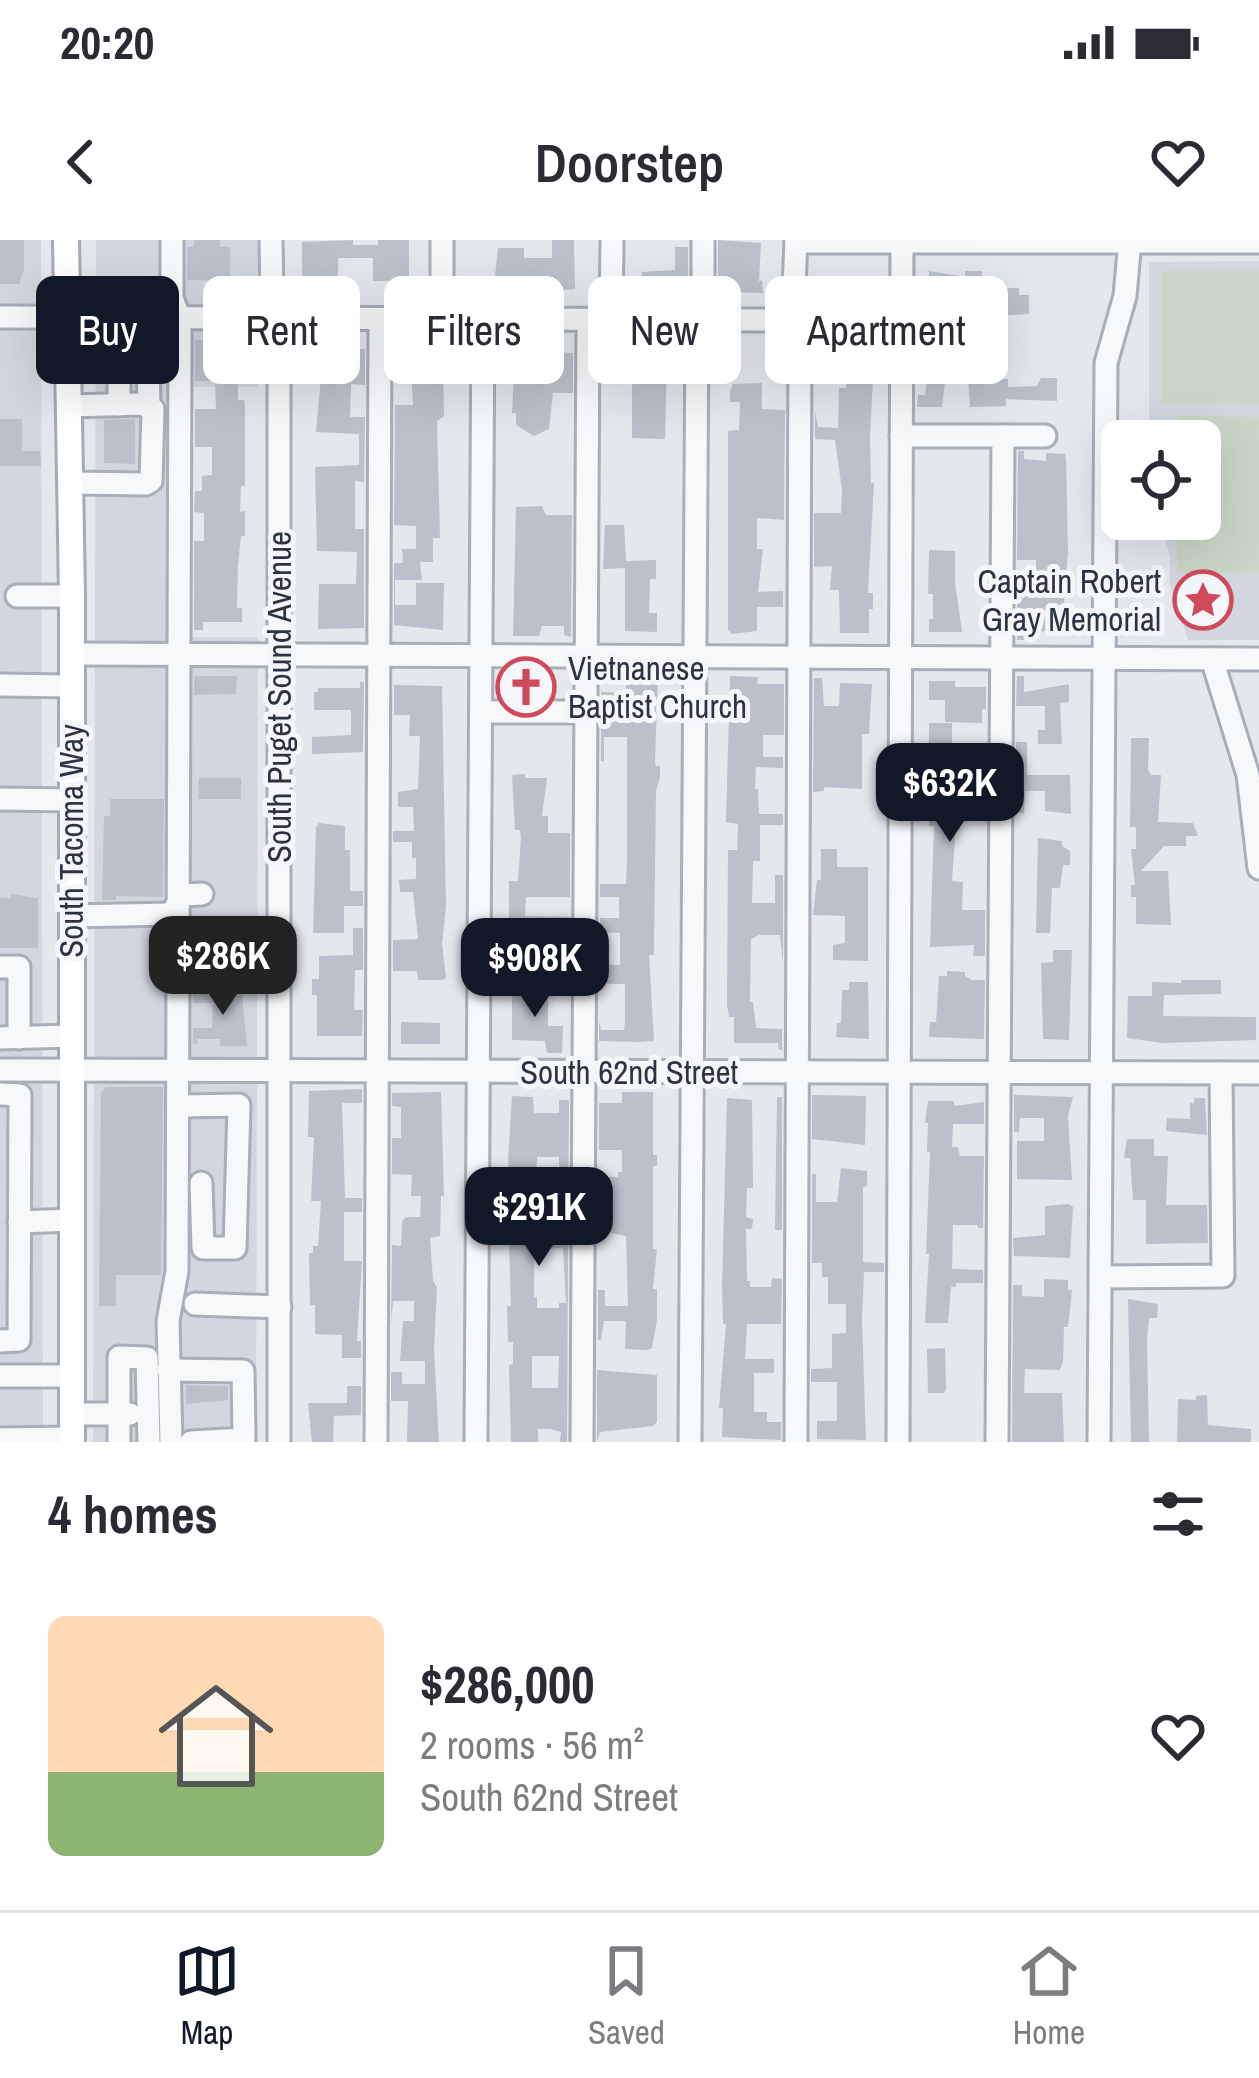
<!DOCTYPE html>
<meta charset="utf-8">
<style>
body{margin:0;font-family:"Archivo Narrow",sans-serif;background:#f2f2f3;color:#2b2b33;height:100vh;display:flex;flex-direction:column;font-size:45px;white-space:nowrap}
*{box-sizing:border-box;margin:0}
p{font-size:39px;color:#7c7c81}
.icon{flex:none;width:66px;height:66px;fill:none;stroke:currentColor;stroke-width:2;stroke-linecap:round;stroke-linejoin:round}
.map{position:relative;height:1202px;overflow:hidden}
.details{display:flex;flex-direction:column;background:#fff;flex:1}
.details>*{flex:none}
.guide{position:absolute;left:36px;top:36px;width:1188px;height:108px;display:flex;gap:24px}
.buttons{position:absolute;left:1101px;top:180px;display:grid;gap:24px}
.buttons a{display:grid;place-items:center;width:120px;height:120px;border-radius:18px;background:#fff;box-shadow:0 12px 48px #0002;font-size:60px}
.price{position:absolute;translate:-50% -102px;padding:0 27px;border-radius:24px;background:#111827;color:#fff;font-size:39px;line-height:78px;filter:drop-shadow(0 3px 6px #0008)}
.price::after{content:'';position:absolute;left:50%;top:72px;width:36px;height:27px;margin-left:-18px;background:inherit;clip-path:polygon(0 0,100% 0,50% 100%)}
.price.current{background:#222;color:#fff}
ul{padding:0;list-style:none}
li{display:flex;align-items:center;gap:36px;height:300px;padding:0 48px}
li span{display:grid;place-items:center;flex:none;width:336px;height:240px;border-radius:18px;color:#555}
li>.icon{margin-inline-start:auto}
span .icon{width:144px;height:144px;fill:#fffc;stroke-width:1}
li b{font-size:51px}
h2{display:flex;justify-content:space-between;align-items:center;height:144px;padding:0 48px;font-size:51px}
.tag{padding:0 42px;border-radius:18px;background:#fff;box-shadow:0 12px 48px #0002;font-size:42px;line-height:108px}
.tag.current{background:#111827;color:#fff}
.status{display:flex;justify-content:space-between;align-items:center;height:84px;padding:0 60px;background:#fff;direction:ltr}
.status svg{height:33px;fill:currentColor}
header{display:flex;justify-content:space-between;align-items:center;height:156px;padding:0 48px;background:#fff;font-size:54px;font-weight:600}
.tabs{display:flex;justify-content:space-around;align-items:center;height:168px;border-top:3px solid #e1e1e2;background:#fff;font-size:33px;color:#7c7c81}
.tabs a{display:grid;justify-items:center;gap:6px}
.tabs .current{color:#111827}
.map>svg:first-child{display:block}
.built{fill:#d2d6de}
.green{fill:#c9d6c5}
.building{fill:#bbc0ca;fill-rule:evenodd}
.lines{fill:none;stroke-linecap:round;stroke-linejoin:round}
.minor-casing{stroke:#a9aeb7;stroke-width:27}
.major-casing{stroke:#a3abb8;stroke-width:30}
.minor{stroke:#f7f8fa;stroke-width:21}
.major{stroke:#fff;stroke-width:24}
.labels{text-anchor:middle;stroke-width:10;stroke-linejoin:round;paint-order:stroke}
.poi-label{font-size:33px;fill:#2b3445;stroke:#f4f6f9;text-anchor:end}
.street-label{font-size:33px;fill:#2b3445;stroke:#f4f6f9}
</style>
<div class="status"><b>20:20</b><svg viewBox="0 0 49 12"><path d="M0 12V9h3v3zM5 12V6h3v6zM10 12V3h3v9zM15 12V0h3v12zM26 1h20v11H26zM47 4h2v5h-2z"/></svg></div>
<header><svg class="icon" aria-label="back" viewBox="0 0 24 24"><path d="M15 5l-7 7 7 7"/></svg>Doorstep<svg class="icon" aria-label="heart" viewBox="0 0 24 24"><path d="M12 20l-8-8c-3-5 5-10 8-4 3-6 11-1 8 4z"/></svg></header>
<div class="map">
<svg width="1259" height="1202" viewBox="0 0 1259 1202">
<rect width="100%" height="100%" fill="#e4e7ec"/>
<!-- built -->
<g class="built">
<path d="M0,0H41L43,1202H0Z"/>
<path d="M96,0H259L258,147H173V397H258L256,1202H93Z"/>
<path d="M1259,21V400H1188L1170,344V316L1159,279H1200V201H1149V22Z"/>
</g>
<!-- green -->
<g class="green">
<path d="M1162,31H1259V164L1162,163Z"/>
<path d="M1178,176L1259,177V333H1177V279H1200V201H1178Z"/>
</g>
<!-- building -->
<g class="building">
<path d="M0,0H24V29L19,44H0Z"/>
<path d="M194,0H220V7H230V41L187,40V7H194Z"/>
<path d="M353,0V5H378V0H409V41H373V18H338V46H302V2Z"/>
<path d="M552,0H574L575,49L498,55V46H494L498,8H524V18H552Z"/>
<path d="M718,0L761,3L759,41H762L763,53L718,52Z"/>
<path d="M675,7H688V52L642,50V32L675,30Z"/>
<path d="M929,31L965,37V31H982V44H993V48H1019V55H1029V74L978,77V58H951L948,96H936L935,71H928Z"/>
<path d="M195,100H212V119H238V160H244L245,166V246H241L240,272L245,271V296H241L238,325L237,368H242V382H203V390H194V301H204V273L194,272L195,251H202V236L212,235V207H195V169H216L215,141H195Z"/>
<path d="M356,109H365V145L351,144L350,177H365L364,242L355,241V289H364V388L318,389L319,344H356L357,312L317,311L315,227L359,225V194L316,192L321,136H315V119L356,118Z"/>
<path d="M526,110L573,113V153H553L549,189L534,196L516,185V173H512L515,114H526Z"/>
<path d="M410,112H443L444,176L437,181L440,298H433V322H420L422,340H395V365H416V343H444L443,390L394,385V323H403L402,309H416V286L394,285L395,165H413Z"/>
<path d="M632,114L667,115L665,199L632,198Z"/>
<path d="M850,115L874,117L870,196L871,243H874L868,353H873V369H869V393H840L839,350H830L832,326L814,327V273H841L842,250L835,200L815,199V171L818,187L838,188L839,148H846Z"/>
<path d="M980,121L981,139H1008V147L1037,146L1041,138H1057V161L1006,159V166L970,167L968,136H960V122Z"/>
<path d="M928,132L946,133L942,167H917L918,155H925Z"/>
<path d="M762,143V169L785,170L784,280L757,278V309H763L758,352L783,351V367H757V391L732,394L728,390V191L739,190L740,162H730V151L733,144Z"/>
<path d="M0,179H22V211H40L41,226H0Z"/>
<path d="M135,179V224L104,223V180Z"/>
<path d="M1018,211H1024V219L1046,221V213L1065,214L1066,219L1068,313L1064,365L1053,367V391L1028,392V400H1017V341H1036V320H1017Z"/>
<path d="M542,266L546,275H572L571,397L564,395V386H542L539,396H513L516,267Z"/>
<path d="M605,285H624L626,321L656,320V339H650L649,373H657V392L625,391V328L603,329Z"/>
<path d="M929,310L955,311V342L962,392H929V379H933V354H928Z"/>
<path d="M626,435L658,437L655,521L656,526H660V537L656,551L654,711V715H649L654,801L640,802L599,801V781L601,790H624L625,782V744H607V725H620V693L600,692V678H619V657H600V644H626L627,622V497H604V521H601V452L626,453Z"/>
<path d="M194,436H237L236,454L194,455Z"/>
<path d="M730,436L758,437L757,444H784V495H763V517H783V528L756,527L755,549H758L759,574H783V585H760V621H753L752,663H775V635H783V724L780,695H759L751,699L750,762H753L756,788L782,789V810H779L778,803H734V777H729L727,765L728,610H737L738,584L726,582Z"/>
<path d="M986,436V469H982V483L945,482V460H929V441H955V447H986Z"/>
<path d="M1017,436H1024V452L1069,444V462L1060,463L1062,504H1038V490H1045V466H1016Z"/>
<rect x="508" y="437" width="44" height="20"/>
<path d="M814,438H822L824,466H839L840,443L872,444L869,494H862V549L824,547V551L813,552Z"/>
<path d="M360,442H364L363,512L312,514V497L351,495V470H314V452H318V448H360Z"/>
<path d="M394,445L442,446L446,666L442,704L446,738L443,740H418L417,731H393V700L418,699L413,652H400L399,640L416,639V618H412V602H393V591H414L413,567H398V552L418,549L420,496H409L410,475H394Z"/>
<path d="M929,483H952V511L986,514V562H981L983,525H960L952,641L963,642L962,670H985V716H973L974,705L930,707L934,586H929Z"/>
<path d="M1131,498H1149L1148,529L1151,535H1161L1158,582L1193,583L1198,596H1186V606H1164L1141,631H1168L1171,685L1136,684V657H1131V645H1135L1131,609H1136V587H1130Z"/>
<path d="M1016,502H1027V535H1070L1071,574L1045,571V551H1025L1024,573H1016Z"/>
<path d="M525,534V538H547L542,576H548V593H570V657H526L525,676L570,677L569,756L552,755V718H514V692H509V641H518L521,597L520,590H515L512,535Z"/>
<path d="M199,538H241V559H198Z"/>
<path d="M110,559H164L163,657L116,656V660H102L104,576H110Z"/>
<path d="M319,583L345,586V610H350V651H363V666H344V693H313L316,587Z"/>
<path d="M1038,598L1062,601V606L1070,611V625H1063L1060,648H1052L1050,693H1036Z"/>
<path d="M821,609H837V627H868V721L833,720V705L845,703V676L813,675L817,640H821Z"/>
<path d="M11,654L38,658V708H0V658H11Z"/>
<path d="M353,688H363V730H355L354,770H363L362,796H317V755H312V739H319V716L353,715Z"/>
<path d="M1053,710H1072L1069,800L1043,799L1041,723L1053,722Z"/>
<path d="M947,731L965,732V736L972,740H985L984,799L929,797L930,782H936L939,736H947Z"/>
<path d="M1181,740H1221V754L1164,755L1163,776L1256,777V800L1163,803L1127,798L1128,756H1152V742L1181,743Z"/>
<path d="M849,742H868L869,799L836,797L837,783H841L842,750H849Z"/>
<path d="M193,749L242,754L247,806H220V799H197L198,804H193V788H212L213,763H193Z"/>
<path d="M512,750H548V786H563L562,813H547L545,801L512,800Z"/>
<path d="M401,782L440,783V804H401Z"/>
<path d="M163,847L161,1035H116V1066H99L101,853L106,847Z"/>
<path d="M362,849V863H342L345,958H362V972H344V1021H362L357,1101H361V1118H342V1095L315,1094V1065H310L309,1013H313V1006H318L321,961H311L314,897H308L309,851Z"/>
<path d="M441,852L444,956H441L440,996L430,998L433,1041L437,1047L434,1109L439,1202H407L408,1161H391V1132H402V1144H425V1121H400L403,1081H414V1061H393L391,1085L392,1005L401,1006L402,981L406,977H420L421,956H411L412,935L392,934V898H401V867L392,866V853Z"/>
<path d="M622,852H653V915H657V926H653V1009H657L653,1049H657V1080L652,1108L647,1110L625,1109L626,1081H604L601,1100H598V1050H605V1066H628L626,996L598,990V977H605V950H598V937H618V932H622V910H599V863H622Z"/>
<path d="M812,855L866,856L865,905L812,899Z"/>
<path d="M1014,855L1073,857L1068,876L1072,940L1017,939V901H1044V878H1020L1019,892H1014Z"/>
<path d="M512,856L533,857L534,873H559V860H569L567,1202H560L561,1192L551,1189H538V1202H511L509,1125L513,1124V1102H508L507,1066H511L508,968H511L508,921ZM537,917H559V960L536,959ZM563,1008L566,1063H559V1068H537V1057H534V1014H538V1009ZM532,1116H559L558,1148H532Z"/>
<path d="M777,857H782V990H775Z"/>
<path d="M727,858L752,860L753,948H747L746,977L753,979L752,989H746L747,1041H750V1047H771L772,1038L782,1039L781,1084H747L745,1119H774V1133H754V1172H767V1182H781V1200L722,1197L723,1168H719L726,1084H723L722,1047Z"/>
<path d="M1194,858H1205L1207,895L1166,891L1167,878L1190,879V863H1194Z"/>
<path d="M928,861H954V866L984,862V884H953L952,907H958L960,916H984L983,988H978V985H953L952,1029L983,1030V1043H956V1047H951L948,1083H925L929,1014H926L930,912H927L928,883H925Z"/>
<path d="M1127,899H1154V916H1168L1166,965H1207L1208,1003L1146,1004V960H1133L1130,918H1124Z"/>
<path d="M841,928L867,931V946L863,947V1022L884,1023V1032H864L862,1081L866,1200L817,1199V1181H837V1142H811V1129L832,1128V1094L846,1093V1064H828V1037H822V1023H812V934H816V962H837Z"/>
<path d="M1069,964L1073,967L1070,1018L1014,1016L1013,998L1045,995V966Z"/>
<path d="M1044,1039L1068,1040V1050H1072L1068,1087H1064L1063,1122L1060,1130L1025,1129L1024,1153H1062L1064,1202H1012L1013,1045H1022V1056L1044,1057Z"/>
<path d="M1128,1059L1158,1064L1157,1078H1149L1147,1100L1149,1202H1131Z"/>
<path d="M945,1108L946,1149L944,1153H928L927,1109Z"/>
<path d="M597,1130L657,1135V1182L653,1186L600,1192L597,1202Z"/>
<path d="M186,1145L228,1146V1160L186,1164Z"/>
<path d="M347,1146H361V1175L334,1176L333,1202H312L308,1163H347Z"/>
<path d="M1207,1155L1208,1185L1251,1189V1202H1177L1178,1159L1196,1160V1156Z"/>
</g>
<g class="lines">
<defs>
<g id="minor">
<path d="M271,0L272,58L279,99V1202"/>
<path d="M703,0V80"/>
<path d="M796,2H1259"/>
<path d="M787,71L800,103L796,1202"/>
<path d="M787,71L794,49L796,0"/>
<path d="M0,77L767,80L787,71"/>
<path d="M442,79V0"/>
<path d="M611,80L612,0"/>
<path d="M119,165V118H148L149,167"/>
<path d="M70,166L141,164L153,169L151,241L146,244L71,243"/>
<path d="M901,196H1045"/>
<path d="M17,356H72"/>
<path d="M72,414L1259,419"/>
<path d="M1212,419L1248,535L1259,628"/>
<path d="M0,445L71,446"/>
<path d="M481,472H587"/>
<path d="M0,559L71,560"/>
<path d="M71,676L171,674L183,655L202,654"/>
<path d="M0,727H19V798"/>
<path d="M0,798L71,796"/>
<path d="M0,830L1259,833"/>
<path d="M0,854L20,855L19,1100L0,1101"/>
<path d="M182,866L239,865L235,1008H203L201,943"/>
<path d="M19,982L73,980"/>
<path d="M1100,1037L1223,1036L1221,833"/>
<path d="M195,1064L280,1067"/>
<path d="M168,1130L243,1131L244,1199L191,1202"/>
<path d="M0,1136H73"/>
<path d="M73,1174H130"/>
<path d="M0,1199L72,1198"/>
<path d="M119,1202V1117L147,1118L149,1202"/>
<path d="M171,1202L168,1081L177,1031L180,99V79L172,58V0"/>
<path d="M376,1202L380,79"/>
<path d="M476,1202L483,79"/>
<path d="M582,1202L588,80"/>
<path d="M690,1202L697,80"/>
<path d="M898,1202L902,0"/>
<path d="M997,1202L1003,196"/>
<path d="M1099,1202L1106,123L1125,56L1130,0"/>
</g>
<path id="major" d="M66,0L72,356V1202"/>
</defs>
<!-- minor casing -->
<use href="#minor" class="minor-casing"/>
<!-- major casing -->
<use href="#major" class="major-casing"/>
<!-- minor -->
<use href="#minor" class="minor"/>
<!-- major -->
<use href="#major" class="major"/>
</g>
<!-- icons -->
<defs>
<symbol id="sight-ring" viewBox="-11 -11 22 22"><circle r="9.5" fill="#f4f6f9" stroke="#d1495b" stroke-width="1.5"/><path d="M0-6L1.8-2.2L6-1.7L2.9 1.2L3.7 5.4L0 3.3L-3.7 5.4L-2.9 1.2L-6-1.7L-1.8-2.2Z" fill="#d1495b"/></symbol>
<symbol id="church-ring" viewBox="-11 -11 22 22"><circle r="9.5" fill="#f4f6f9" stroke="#d1495b" stroke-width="1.5"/><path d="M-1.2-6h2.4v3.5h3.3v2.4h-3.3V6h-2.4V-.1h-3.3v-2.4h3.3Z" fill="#d1495b"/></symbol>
</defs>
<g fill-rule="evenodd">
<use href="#sight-ring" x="1170" y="327" width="66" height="66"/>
<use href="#church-ring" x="493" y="414" width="66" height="66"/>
</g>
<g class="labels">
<!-- poi labels -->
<g class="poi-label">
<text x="1161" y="353">Captain Robert<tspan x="1161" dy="38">Gray Memorial</tspan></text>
<text x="568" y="440" text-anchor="start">Vietnanese<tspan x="568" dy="38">Baptist Church</tspan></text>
</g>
<!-- street labels -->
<g class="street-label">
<text transform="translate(279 457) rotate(-90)" y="12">South Puget Sound Avenue</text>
<text transform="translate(71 601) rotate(-90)" y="12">South Tacoma Way</text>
<text x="629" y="844">South 62nd Street</text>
</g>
</g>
</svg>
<div class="buttons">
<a><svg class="icon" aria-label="locate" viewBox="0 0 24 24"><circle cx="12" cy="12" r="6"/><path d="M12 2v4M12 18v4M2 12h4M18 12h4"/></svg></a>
</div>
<b class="price" style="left:950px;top:605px">$632K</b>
<b class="price current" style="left:223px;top:778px">$286K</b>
<b class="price" style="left:535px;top:780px">$908K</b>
<b class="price" style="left:539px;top:1029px">$291K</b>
<div class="guide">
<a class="tag current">Buy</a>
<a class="tag">Rent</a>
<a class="tag">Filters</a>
<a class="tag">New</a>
<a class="tag">Apartment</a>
</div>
</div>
<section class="details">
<h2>4 homes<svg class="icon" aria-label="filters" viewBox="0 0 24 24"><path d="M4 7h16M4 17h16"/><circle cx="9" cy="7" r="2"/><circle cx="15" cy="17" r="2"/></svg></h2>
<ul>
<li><span style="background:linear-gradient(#ffd9b3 65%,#8fb573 0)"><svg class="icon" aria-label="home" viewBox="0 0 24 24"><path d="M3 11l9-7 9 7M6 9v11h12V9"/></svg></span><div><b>$286,000</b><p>2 rooms · 56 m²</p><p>South 62nd Street</p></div><svg class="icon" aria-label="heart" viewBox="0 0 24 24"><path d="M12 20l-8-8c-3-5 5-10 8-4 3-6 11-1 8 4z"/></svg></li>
</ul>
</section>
<nav class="tabs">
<a class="current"><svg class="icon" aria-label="map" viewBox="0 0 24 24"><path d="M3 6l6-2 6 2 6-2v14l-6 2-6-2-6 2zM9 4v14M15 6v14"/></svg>Map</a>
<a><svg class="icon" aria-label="saved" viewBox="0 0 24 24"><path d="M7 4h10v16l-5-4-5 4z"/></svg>Saved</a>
<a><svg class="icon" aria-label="home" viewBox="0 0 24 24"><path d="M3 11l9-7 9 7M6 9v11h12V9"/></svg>Home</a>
</nav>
